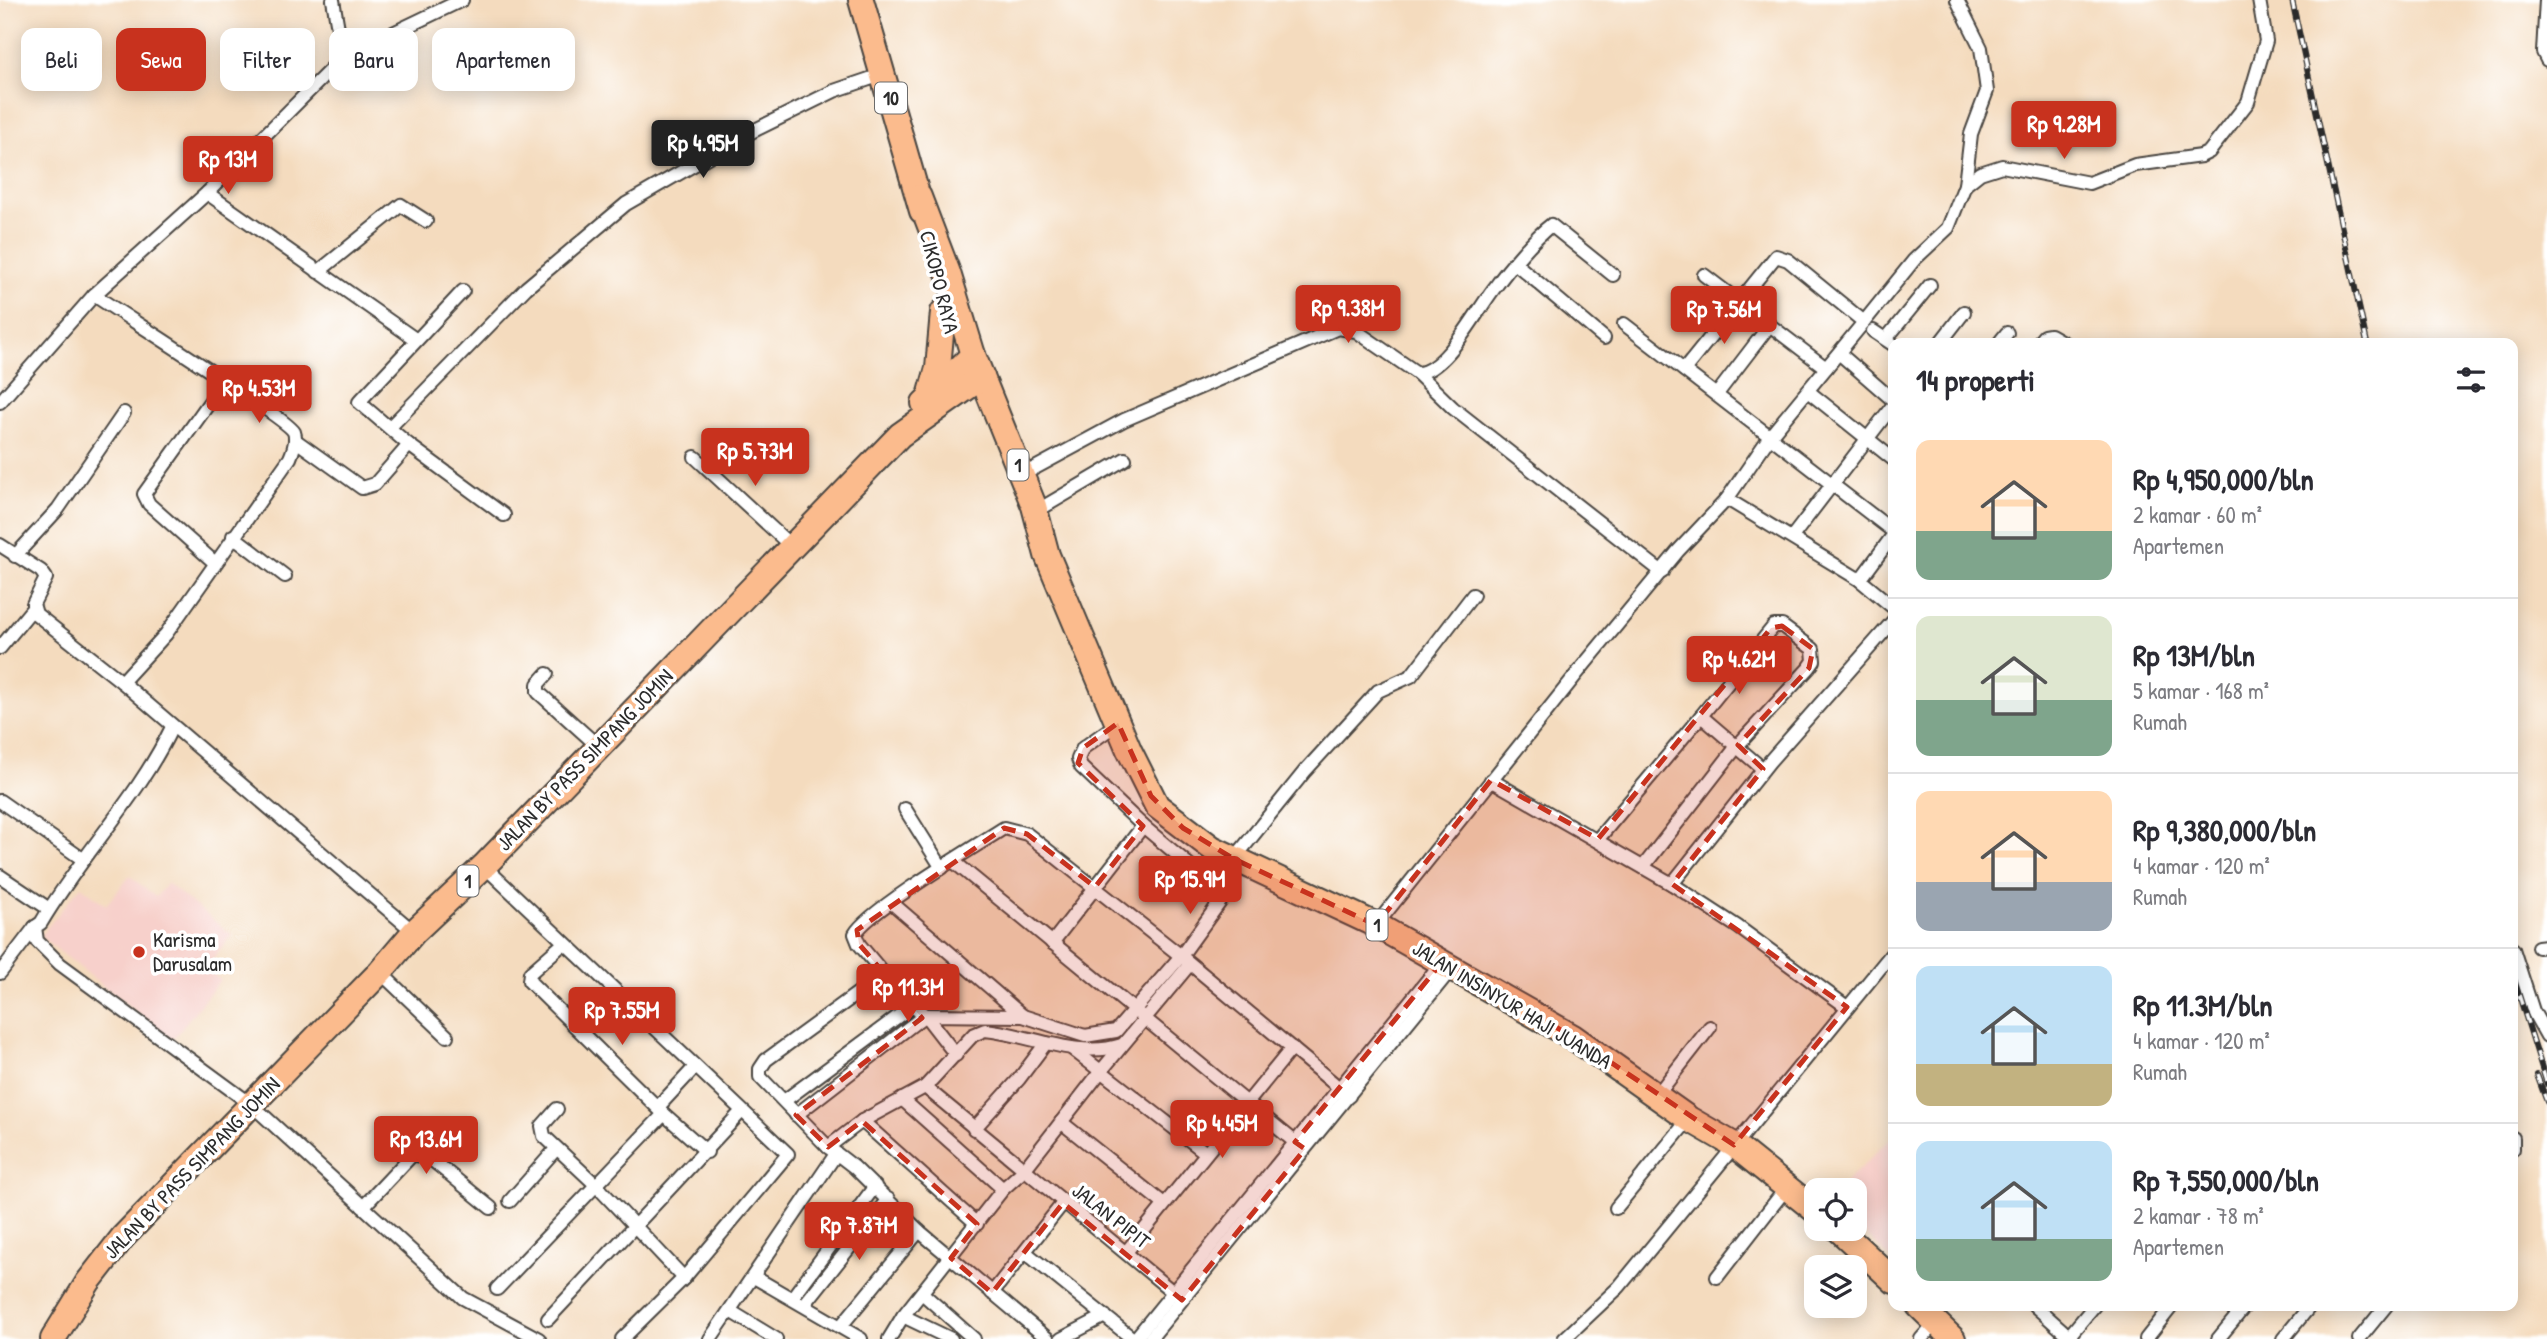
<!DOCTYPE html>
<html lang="id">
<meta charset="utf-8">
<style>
body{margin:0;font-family:"Patrick Hand",sans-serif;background:#f2f2f3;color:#2b2b33;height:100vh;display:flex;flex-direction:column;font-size:26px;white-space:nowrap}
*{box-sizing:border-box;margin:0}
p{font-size:23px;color:#7c7c81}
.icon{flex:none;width:38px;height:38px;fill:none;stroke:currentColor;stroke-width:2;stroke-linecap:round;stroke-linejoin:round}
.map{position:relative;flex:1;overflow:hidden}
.side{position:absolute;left:1888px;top:338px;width:630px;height:973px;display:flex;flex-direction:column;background:#fff;border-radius:14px;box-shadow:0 4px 18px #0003}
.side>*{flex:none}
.hud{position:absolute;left:21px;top:28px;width:665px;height:63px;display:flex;gap:14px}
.tools{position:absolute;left:1804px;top:1178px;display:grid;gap:14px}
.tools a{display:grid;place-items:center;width:63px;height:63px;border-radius:14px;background:#fff;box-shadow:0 4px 18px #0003;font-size:35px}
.price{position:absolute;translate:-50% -60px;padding:0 16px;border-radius:7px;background:#c8321e;color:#fff;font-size:23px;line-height:46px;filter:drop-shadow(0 2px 4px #0008)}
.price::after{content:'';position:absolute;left:50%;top:42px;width:21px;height:16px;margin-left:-10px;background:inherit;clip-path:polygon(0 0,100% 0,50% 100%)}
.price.selected{background:#222;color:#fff}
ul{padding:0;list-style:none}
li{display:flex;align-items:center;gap:21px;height:175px;padding:0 28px}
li+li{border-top:2px solid #e1e1e2}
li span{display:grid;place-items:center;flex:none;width:196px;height:140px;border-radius:14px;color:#555}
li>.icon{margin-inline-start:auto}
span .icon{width:84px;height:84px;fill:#fffc;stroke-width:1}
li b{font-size:30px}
h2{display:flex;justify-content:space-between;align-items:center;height:84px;padding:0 28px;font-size:30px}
.pill{padding:0 24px;border-radius:14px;background:#fff;box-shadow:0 4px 18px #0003;font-size:24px;line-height:63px}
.pill.selected{background:#c8321e;color:#fff}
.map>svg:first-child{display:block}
.built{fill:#f7d0cb}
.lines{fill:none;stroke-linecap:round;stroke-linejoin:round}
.street-casing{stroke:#494541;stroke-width:16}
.highway-casing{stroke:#494541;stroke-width:28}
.street{stroke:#fff;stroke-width:12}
.highway{stroke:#fbbb8d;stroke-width:24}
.rail-casing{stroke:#2b2b2b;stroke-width:6}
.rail{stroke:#fff;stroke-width:3.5;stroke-dasharray:10;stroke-linecap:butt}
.marked{fill:#c8321e;fill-opacity:0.2;stroke:#c8321e;stroke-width:5;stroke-dasharray:14 9;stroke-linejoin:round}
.poi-dot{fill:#c8321e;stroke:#fff;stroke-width:2.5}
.labels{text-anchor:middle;stroke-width:7;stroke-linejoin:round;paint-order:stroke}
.shield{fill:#fff;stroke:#6b6b6b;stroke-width:2}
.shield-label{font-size:19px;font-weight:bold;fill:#2b2b2b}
.street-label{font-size:21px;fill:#2b2b2b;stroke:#fff}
.poi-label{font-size:21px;fill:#2b2b2b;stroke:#fff;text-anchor:start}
</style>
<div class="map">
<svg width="2547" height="1339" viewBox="0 0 2547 1339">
<rect width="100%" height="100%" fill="#fff"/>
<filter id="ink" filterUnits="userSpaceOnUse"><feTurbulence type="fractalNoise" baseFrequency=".0143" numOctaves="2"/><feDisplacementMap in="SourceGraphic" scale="14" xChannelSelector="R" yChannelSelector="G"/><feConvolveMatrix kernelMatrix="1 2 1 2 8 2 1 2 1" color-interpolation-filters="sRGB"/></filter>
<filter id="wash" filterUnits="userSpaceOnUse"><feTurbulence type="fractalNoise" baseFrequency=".00686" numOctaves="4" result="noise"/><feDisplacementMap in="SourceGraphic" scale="28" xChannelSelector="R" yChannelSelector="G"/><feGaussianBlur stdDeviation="1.57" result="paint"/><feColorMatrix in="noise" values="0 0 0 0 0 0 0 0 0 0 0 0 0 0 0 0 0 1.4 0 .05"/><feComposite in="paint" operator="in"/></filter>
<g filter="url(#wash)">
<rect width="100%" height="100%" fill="#f4dbbe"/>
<!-- built -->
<g class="built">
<path d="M130,876L156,897L167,883L232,935L205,968L220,980L172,1040L40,936L81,886L106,905Z"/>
<path d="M1893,1136V1261L1855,1224V1190H1838Z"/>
</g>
</g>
<g filter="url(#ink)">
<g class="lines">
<defs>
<g id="street">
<path d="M333,0L343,57"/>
<path d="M1957,0L1981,48L1987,91L1971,134L1965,185"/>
<path d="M2546,0L2543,52L2547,60"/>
<path d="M207,193L415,339"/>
<path d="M1516,264L1604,338"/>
<path d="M318,272L401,205L426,221"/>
<path d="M1704,275L1826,368"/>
<path d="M463,291L359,402L409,445L504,515"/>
<path d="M94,295C120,313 287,418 294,432C297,440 293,451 290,458L166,634L122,682"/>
<path d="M1864,322L1914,260L1948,228L1965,185L1980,173L2002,166L2089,183L2135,165L2201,156L2209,152L2248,102L2266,41L2259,0"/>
<path d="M1624,324L1894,532"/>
<path d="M1873,331L1894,345"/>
<path d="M1886,339L1930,285"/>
<path d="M1940,343L1964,312"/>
<path d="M1999,343L2007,333"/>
<path d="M2038,343L2044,336L2050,335L2064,343"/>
<path d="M1840,354L1894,401"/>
<path d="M1684,370L1776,256L1788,260L1864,322L1771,435L1727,499"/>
<path d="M1417,373L1453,408L1662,572"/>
<path d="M1809,392L1894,460"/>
<path d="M1717,394L1769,326"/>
<path d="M0,402L94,295L207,193L343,57L462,0"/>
<path d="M390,427L526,288L626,204L747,134L834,91L884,74"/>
<path d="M295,440L362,488L375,484L409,445"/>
<path d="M695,457L791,546"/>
<path d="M1022,475L1124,420L1338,328L1356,331L1417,373C1446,372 1478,308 1496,286C1508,269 1535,237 1551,225L1613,275"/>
<path d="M1035,512L1125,459"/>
<path d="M233,536L285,576"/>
<path d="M1792,537L1894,404"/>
<path d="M0,545L41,571L46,578L33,604L36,614L122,682L414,932"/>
<path d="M15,556L58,509L124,413"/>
<path d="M214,562L149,504L144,494L224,382"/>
<path d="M1860,580L1894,534"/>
<path d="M0,648L33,608"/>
<path d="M547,674L538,684V692L599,747"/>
<path d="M172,727C138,798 81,855 41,923L35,927L37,941L60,964L252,1105L463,1298L539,1339"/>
<path d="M1491,780L1672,884L1738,927L1847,1007"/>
<path d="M0,801L81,858"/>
<path d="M905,809L942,868"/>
<path d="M1598,839L1701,716L1763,769"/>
<path d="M1234,859L1305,771L1378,691L1411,676L1473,595"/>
<path d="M953,861L1301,1147"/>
<path d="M484,866L788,1154L684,1278L622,1339"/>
<path d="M1643,867L1738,745L1809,668L1814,661L1813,649L1782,626H1774L1701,716"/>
<path d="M0,876L49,909"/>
<path d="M1672,884L1769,762L1894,620"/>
<path d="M892,903L1023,1016"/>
<path d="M1376,925L1583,666L1678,551L1727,499L1860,580L1894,608"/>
<path d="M564,943L530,973L529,981L664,1114L707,1152"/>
<path d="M1052,943L1143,826"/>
<path d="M2538,947L2547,946"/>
<path d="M2513,949L2533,1011L2547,1036"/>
<path d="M380,972L447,1036"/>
<path d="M0,973L35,927"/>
<path d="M884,974L766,1060L760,1069V1077L828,1147L854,1167L919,1231L1048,1339"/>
<path d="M1071,1048L1206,1153"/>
<path d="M956,1055L925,1015L912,1006L884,974L859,944L855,934C867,911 976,846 1004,828L1027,834L1181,956L1349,1096"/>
<path d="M925,1087L1179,1297"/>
<path d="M1657,1095L1710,1027"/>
<path d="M902,1099L1003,1189"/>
<path d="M784,1101L912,1006"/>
<path d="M659,1106L695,1067"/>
<path d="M557,1109L542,1126L544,1136L595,1184L684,1278"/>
<path d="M796,1115L925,1015L1023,1016L1085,1036L1116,1031L1181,956L1225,895L1143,826L1081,767L1078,759L1083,748L1118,723"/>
<path d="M862,1121L977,1224"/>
<path d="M1061,1122L1164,1204"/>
<path d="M974,1129L1019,1079L1046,1043"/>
<path d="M2513,1138V1149"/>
<path d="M828,1147L862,1121L925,1087L973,1035L985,1030C1029,1034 1078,1060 1122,1045"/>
<path d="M510,1201L556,1149"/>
<path d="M363,1207L413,1154L431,1159L491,1208"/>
<path d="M1616,1208L1689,1119"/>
<path d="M1127,1251L1292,1048"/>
<path d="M1025,1252L1133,1339"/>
<path d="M754,1277L861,1339"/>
<path d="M1717,1277L1787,1187"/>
<path d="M497,1289L664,1114"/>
<path d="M922,1293L974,1339"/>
<path d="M992,1293L1063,1203"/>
<path d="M792,1298L875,1186"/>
<path d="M804,1305L888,1199"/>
<path d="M2035,1306L2072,1339"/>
<path d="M730,1311L776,1339"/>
<path d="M903,1316L951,1339"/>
<path d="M548,1319L741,1112"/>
<path d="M841,1326L919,1231"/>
<path d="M2069,1336L2094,1306"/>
<path d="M710,1339L836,1154"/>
<path d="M889,1339L903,1316L1003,1189L1023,1171L1101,1071L1190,964"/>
<path d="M1061,1339L1105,1316"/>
<path d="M1135,1339L1443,961"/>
<path d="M1150,1339L1453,967"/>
<path d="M1564,1339L1619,1287L1894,951"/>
<path d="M1921,1339L1936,1322"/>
<path d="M2146,1339L2172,1306"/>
<path d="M2218,1339L2245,1306"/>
<path d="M2283,1339L2310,1306"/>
<path d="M2359,1339L2386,1306"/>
</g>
<g id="highway">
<path d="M861,0L922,211"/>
<path d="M919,197L948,273L973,355L1034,506L1047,555L1129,750L1157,806L1212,848L1376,925L1573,1037L1689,1119L1734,1145L1816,1211"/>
<path d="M931,393L938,368L943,312"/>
<path d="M924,403L973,355"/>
<path d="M1837,1228L1894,1281"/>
<path d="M1919,1306L1953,1339"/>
<path d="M53,1339L88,1282L123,1237L380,972L414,932L484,866L900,435L982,377"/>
</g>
</defs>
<!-- street casing -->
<use href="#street" class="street-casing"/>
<!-- highway casing -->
<use href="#highway" class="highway-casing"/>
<!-- street -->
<use href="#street" class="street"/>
<!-- highway -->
<use href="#highway" class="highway"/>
<defs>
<g id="rail">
<path d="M2292,0L2367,343"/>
<path d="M2513,976L2547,1084"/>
<path d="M2537,1075L2547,1102"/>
</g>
</defs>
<!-- rail casing -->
<use href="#rail" class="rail-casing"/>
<!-- rail -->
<use href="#rail" class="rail"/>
</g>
</g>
<!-- marked area -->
<path class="marked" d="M1782,626L1813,649L1809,668L1738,745L1763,769L1672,884L1847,1007L1734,1145L1573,1037L1443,961L1295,1142L1305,1149L1182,1300L1063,1203L992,1293L951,1258L977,1224L862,1121L828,1147L796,1115L922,1018L859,944L857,930L1004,828L1027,834L1095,887L1143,826L1078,763L1083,748L1118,723L1151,796L1183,828L1234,859L1376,925L1491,780L1598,839L1771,628Z"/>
<!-- markers -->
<circle class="poi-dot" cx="139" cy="952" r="7"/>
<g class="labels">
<!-- shield labels -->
<g class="shield">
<rect x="875" y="82.5" width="32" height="31" rx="5"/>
<rect x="1007.5" y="449.5" width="21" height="31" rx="5"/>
<rect x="457.5" y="865.5" width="21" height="31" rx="5"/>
<rect x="1366.5" y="909.5" width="21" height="31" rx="5"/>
</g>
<g class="shield-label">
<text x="891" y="105">10</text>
<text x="1018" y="472">1</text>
<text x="468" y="888">1</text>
<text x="1377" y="932">1</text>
</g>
<!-- street labels -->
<g class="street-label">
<text transform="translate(939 282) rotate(76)" y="7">CIKOPO RAYA</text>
<text transform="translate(585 760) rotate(-46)" y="7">JALAN BY PASS SIMPANG JOMIN</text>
<text transform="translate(1512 1005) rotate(31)" y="7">JALAN INSINYUR HAJI JUANDA</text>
<text transform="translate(192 1168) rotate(-46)" y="7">JALAN BY PASS SIMPANG JOMIN</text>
<text transform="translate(1111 1216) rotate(38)" y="7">JALAN PIPIT</text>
</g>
<!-- poi labels -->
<g class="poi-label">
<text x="153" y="947">Karisma<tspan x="153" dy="24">Darusalam</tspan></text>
</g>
</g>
</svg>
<div class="tools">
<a><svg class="icon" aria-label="locate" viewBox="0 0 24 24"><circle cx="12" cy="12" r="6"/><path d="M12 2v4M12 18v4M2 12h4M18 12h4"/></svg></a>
<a><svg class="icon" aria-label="layers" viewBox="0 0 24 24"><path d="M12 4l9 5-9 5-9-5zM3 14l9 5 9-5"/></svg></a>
</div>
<b class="price" style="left:2064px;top:161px">Rp 9.28M</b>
<b class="price selected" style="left:703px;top:180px">Rp 4.95M</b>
<b class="price" style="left:228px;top:196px">Rp 13M</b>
<b class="price" style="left:1348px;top:345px">Rp 9.38M</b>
<b class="price" style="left:1724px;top:346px">Rp 7.56M</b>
<b class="price" style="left:259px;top:425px">Rp 4.53M</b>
<b class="price" style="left:755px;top:488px">Rp 5.73M</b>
<b class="price" style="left:1739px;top:696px">Rp 4.62M</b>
<b class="price" style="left:1190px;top:916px">Rp 15.9M</b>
<b class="price" style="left:908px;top:1024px">Rp 11.3M</b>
<b class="price" style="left:622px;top:1047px">Rp 7.55M</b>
<b class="price" style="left:1222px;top:1160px">Rp 4.45M</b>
<b class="price" style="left:426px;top:1176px">Rp 13.6M</b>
<b class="price" style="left:859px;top:1262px">Rp 7.87M</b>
<div class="hud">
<a class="pill">Beli</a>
<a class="pill selected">Sewa</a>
<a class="pill">Filter</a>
<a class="pill">Baru</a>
<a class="pill">Apartemen</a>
</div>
<section class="side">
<h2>14 properti<svg class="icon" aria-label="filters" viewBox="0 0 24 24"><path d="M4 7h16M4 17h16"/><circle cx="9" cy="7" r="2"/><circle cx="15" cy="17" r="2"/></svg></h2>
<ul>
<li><span style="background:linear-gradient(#ffd9b3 65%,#7fa58c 0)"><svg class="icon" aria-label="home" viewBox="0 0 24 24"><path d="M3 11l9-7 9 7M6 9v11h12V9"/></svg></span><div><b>Rp 4,950,000/bln</b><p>2 kamar · 60 m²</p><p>Apartemen</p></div></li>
<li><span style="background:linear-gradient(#dfe7d0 60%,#7fa58c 0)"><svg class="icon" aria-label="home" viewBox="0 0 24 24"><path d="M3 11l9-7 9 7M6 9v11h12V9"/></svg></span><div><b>Rp 13M/bln</b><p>5 kamar · 168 m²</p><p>Rumah</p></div></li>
<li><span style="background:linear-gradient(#ffd9b3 65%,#9aa5b1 0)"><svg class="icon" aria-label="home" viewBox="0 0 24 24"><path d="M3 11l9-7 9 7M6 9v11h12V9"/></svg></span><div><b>Rp 9,380,000/bln</b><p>4 kamar · 120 m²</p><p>Rumah</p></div></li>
<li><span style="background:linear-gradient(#bfe0f5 70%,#c2b280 0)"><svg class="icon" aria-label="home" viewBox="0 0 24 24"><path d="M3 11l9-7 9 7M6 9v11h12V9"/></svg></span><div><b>Rp 11.3M/bln</b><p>4 kamar · 120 m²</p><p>Rumah</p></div></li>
<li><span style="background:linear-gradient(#bfe0f5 70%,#7fa58c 0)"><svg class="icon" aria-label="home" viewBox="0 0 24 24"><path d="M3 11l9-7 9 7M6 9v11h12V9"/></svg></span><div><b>Rp 7,550,000/bln</b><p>2 kamar · 78 m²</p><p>Apartemen</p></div></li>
</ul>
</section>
</div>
